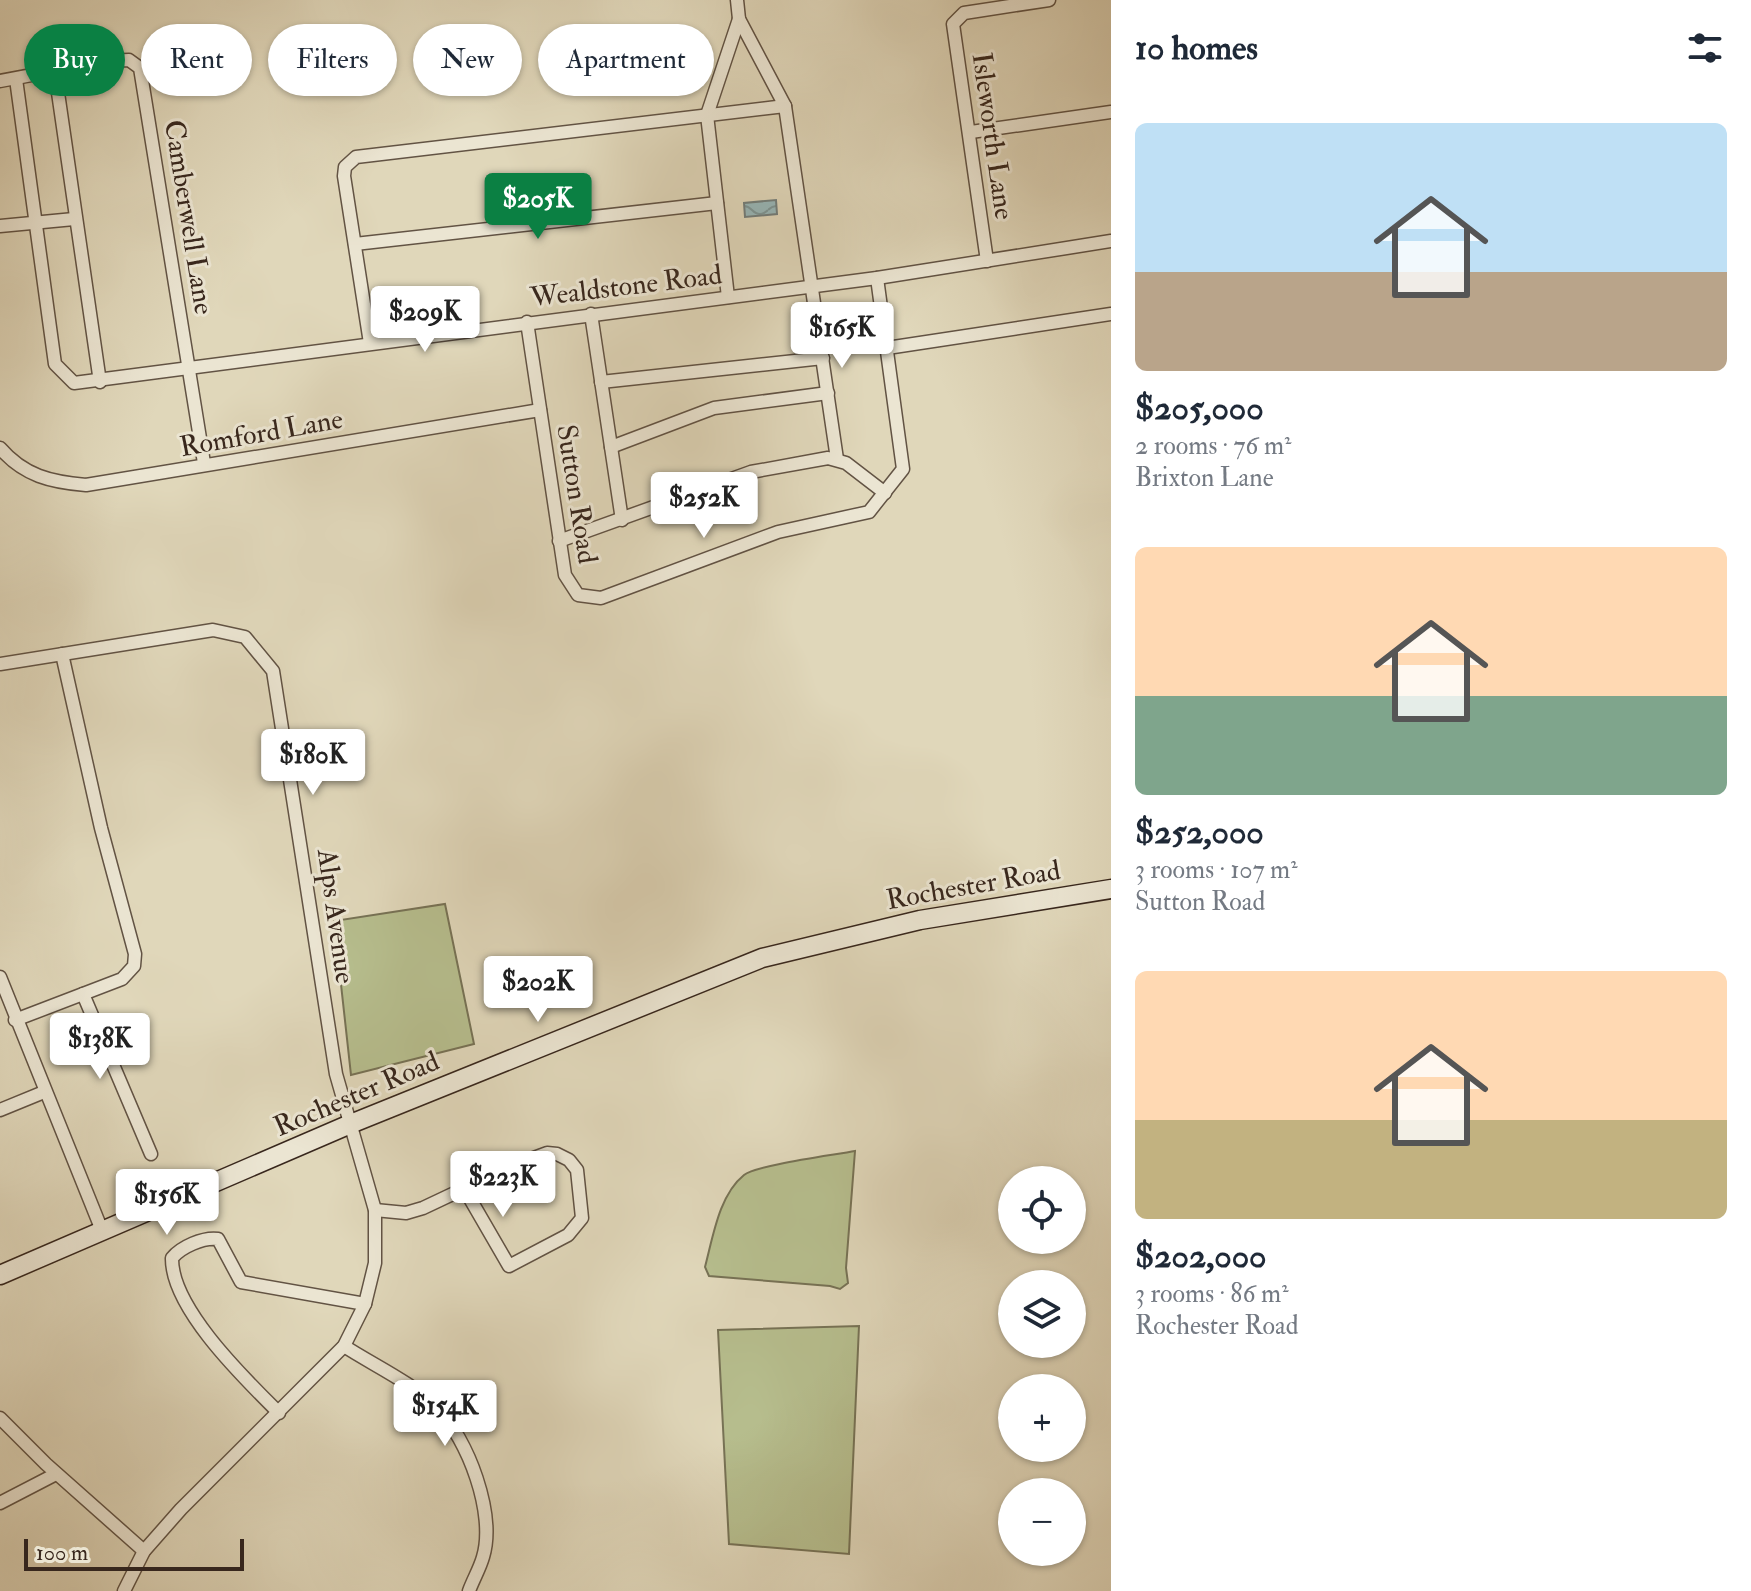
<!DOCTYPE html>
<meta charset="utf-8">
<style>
body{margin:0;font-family:"IM FELL Double Pica",serif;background:#f2f2f3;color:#1f2937;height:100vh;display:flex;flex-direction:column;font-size:30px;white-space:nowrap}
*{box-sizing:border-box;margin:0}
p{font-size:26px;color:#747a83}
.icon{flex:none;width:44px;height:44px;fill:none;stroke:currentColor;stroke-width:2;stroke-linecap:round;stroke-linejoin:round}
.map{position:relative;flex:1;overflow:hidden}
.sheet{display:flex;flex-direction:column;background:#fff;width:640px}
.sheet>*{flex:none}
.top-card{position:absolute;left:24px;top:24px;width:760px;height:72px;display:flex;gap:16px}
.tools{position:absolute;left:998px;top:1166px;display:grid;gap:16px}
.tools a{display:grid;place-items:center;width:88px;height:88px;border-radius:50%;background:#fff;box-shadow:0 2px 6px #0004;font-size:40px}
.scale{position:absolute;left:24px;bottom:20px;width:220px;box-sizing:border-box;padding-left:8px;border:4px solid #38271d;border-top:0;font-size:22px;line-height:28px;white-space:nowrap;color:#38271d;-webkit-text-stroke:6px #ebe5d2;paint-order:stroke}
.price{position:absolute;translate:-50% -68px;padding:0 18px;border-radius:8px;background:#fff;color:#222;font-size:26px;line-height:52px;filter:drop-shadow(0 2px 4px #0008)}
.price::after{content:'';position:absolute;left:50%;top:48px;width:24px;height:18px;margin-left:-12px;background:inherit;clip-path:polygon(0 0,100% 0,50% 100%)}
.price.on{background:#0b8043;color:#fff}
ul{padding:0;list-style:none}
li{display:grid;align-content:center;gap:16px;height:424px;padding:0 24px}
li span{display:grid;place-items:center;height:248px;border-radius:12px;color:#555}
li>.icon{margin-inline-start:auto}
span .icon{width:144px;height:144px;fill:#fffc;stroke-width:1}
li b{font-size:34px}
h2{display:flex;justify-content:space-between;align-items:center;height:96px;padding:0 24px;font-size:34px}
.chip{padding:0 28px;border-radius:36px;background:#fff;box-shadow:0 2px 6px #0004;font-size:28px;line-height:72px}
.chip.on{background:#0b8043;color:#fff}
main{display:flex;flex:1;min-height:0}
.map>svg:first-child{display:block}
.park{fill:#b6bd8d;stroke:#777255;stroke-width:2}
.water{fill:url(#water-waves);stroke:#717d7b;stroke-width:2}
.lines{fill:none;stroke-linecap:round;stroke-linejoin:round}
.street-casing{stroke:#625344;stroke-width:15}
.secondary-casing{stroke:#38271d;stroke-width:21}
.street{stroke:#ebe5d2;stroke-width:12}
.secondary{stroke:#ebe5d2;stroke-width:18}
.labels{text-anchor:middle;stroke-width:6;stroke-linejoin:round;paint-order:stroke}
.street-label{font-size:28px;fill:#38271d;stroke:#ebe5d2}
</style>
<main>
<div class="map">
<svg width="1111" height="1591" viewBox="0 0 1111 1591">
<defs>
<pattern id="water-waves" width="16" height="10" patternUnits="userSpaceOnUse" patternTransform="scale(2)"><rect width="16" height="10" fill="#97b7b9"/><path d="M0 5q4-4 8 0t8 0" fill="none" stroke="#7c9596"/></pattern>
</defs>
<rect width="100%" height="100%" fill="#e0d7ba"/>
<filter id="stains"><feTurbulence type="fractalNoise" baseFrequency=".0025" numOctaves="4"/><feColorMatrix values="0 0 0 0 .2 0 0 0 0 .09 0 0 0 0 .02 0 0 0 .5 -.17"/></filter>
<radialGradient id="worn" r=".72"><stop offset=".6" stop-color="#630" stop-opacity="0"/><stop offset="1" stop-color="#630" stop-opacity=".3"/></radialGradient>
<!-- park -->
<g class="park">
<path d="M445,904L474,1044L351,1075L334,921Z"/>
<path d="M855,1151L846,1268L848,1283L840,1289L830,1286L709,1276L705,1267C713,1237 719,1195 744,1175C756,1165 835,1155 855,1151Z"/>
<path d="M859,1326L849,1554L729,1544L718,1330Z"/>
</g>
<!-- water -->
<path class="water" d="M776,200L777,214L745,217L744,203Z"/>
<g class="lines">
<defs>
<g id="street">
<path d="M737,0L739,19L785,106L837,459"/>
<path d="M55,72L100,382"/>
<path d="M16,79L55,364L74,383L877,278L1111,241"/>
<path d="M0,81L106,61L129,60L140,68L204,463"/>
<path d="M971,132L1111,112"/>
<path d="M0,226L74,219"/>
<path d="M355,244L717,203"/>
<path d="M987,261L953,24L964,13L1049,0"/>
<path d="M728,297L707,115L739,19"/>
<path d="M591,314L622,520"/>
<path d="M527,322L565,575L578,595L601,598L778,532L869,512L903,469L877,278"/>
<path d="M370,343L344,176L345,167L356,157L785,106"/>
<path d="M887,348L1111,314"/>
<path d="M601,382L823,358"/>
<path d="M611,447L714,408L828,393"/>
<path d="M0,448C24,476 51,482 86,485L540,410"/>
<path d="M559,541L751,472L828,458L846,463L885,493"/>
<path d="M0,664L213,630L245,637L273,671L336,1074L375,1210V1263L365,1304L344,1346L181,1509L144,1551L124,1591"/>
<path d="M0,977L103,1233"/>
<path d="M83,994L151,1154"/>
<path d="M15,1020L122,979L134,966L135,954L101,828L62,654"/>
<path d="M0,1110L44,1092"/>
<path d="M375,1210L406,1213L423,1208L512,1166L547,1153L557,1154L569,1160L577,1170L582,1218L568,1235L509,1266L465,1190"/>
<path d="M344,1346C373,1365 413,1383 437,1408C468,1439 496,1514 483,1557C480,1568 473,1580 469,1591"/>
<path d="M279,1413C245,1379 171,1308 172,1258C181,1247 203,1237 218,1239L241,1282L365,1304"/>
<path d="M0,1418L46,1464L144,1551"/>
<path d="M0,1503L56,1474"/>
</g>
<path id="secondary" d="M0,1275L348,1125L762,958L920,920L1111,889"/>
</defs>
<!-- street casing -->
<use href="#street" class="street-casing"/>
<!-- secondary casing -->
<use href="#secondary" class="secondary-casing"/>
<!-- street -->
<use href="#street" class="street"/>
<!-- secondary -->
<use href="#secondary" class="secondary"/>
</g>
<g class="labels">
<!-- street labels -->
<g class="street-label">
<text transform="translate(994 136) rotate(82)" y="10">Isleworth Lane</text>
<text transform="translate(190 217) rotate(81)" y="10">Camberwell Lane</text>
<text transform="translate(626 285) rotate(-7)" y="10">Wealdstone Road</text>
<text transform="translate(261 432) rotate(-10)" y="10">Romford Lane</text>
<text transform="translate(578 494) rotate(81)" y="10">Sutton Road</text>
<text transform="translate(973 884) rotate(-10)" y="10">Rochester Road</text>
<text transform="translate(337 916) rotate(82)" y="10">Alps Avenue</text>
<text transform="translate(356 1093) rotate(-23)" y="10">Rochester Road</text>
</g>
</g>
<rect width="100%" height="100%" filter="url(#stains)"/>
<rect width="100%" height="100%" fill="url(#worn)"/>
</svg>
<div class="tools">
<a><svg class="icon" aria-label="locate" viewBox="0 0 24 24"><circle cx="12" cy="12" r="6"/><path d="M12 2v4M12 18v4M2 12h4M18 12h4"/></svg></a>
<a><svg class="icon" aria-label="layers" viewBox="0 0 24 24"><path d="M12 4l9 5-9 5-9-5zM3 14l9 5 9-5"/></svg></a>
<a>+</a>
<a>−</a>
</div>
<div class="scale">100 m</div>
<b class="price on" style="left:538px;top:241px">$205K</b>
<b class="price" style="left:425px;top:354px">$209K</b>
<b class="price" style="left:842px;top:370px">$165K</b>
<b class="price" style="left:704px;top:540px">$252K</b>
<b class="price" style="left:313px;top:797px">$180K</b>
<b class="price" style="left:538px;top:1024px">$202K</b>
<b class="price" style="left:100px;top:1081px">$138K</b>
<b class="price" style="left:503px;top:1219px">$223K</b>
<b class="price" style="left:167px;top:1237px">$156K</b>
<b class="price" style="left:445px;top:1448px">$154K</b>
<div class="top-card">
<a class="chip on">Buy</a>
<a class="chip">Rent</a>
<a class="chip">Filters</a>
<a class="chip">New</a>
<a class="chip">Apartment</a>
</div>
</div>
<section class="sheet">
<h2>10 homes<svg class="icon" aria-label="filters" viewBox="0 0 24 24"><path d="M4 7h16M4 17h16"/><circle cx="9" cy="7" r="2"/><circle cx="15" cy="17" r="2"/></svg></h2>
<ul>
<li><span style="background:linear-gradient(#bfe0f5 60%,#b9a48a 0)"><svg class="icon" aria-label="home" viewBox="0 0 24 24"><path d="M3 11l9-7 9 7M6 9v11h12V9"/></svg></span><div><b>$205,000</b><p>2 rooms · 76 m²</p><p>Brixton Lane</p></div></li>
<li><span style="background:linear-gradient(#ffd9b3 60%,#7fa58c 0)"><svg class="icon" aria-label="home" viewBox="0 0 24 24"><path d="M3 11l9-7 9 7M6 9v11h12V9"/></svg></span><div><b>$252,000</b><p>3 rooms · 107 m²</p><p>Sutton Road</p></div></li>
<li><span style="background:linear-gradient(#ffd9b3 60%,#c2b280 0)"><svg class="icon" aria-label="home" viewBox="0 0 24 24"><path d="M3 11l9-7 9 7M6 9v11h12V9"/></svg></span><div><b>$202,000</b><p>3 rooms · 86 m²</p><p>Rochester Road</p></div></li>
</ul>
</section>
</main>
